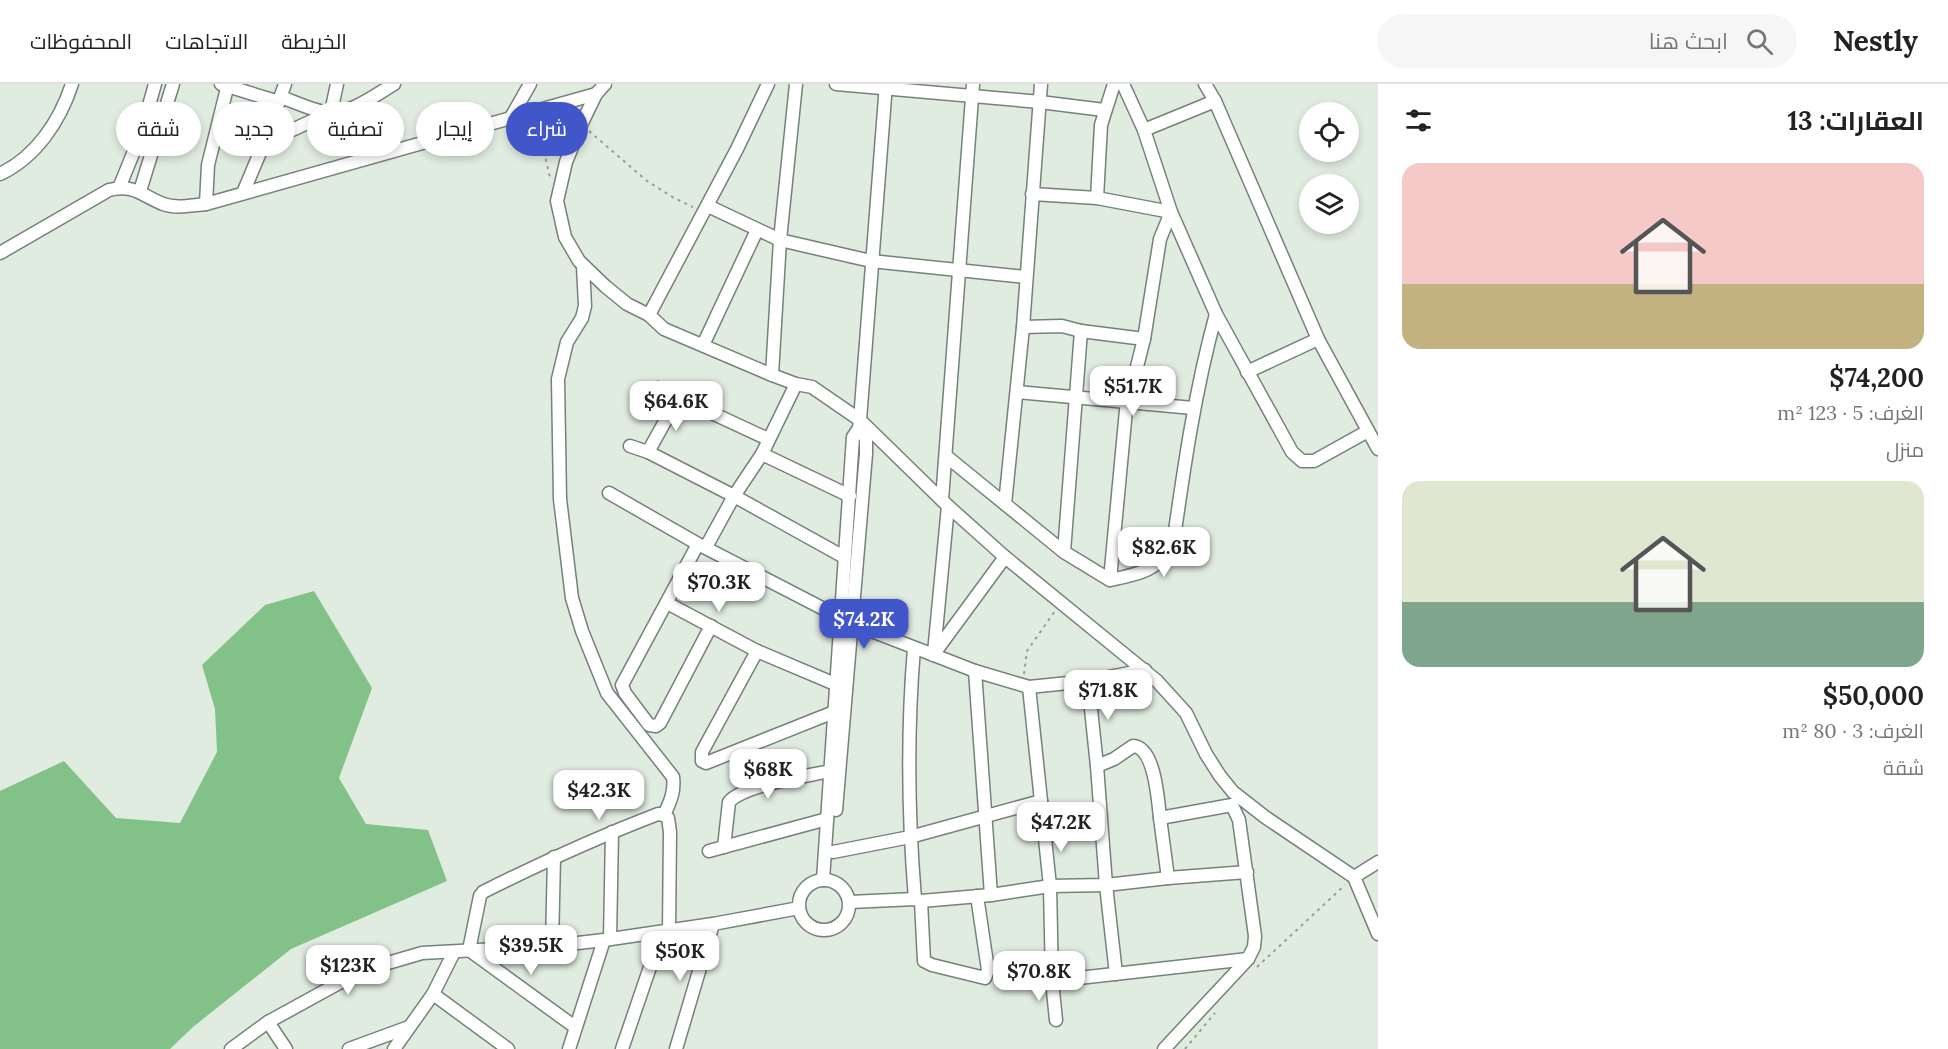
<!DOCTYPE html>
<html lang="ar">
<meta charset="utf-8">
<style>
body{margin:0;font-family:Lora,Cairo,serif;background:#f6f6f6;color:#222;direction:rtl;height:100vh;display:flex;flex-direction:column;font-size:22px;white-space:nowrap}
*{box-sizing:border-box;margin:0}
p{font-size:20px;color:#767676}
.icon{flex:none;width:33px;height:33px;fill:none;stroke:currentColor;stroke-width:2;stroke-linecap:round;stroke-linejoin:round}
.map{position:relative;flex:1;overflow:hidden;direction:ltr}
.sheet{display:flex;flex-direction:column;background:#fff;width:570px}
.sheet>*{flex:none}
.banner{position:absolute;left:18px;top:18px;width:570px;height:54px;direction:rtl;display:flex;gap:12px}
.fabs{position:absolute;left:1299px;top:18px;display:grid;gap:12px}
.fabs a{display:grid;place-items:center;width:60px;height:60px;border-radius:50%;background:#fff;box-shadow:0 3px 9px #0003;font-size:30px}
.price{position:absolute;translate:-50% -51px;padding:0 14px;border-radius:12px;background:#fff;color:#222;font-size:20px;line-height:39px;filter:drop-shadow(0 2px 3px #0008)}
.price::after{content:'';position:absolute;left:50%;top:36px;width:18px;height:14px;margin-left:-9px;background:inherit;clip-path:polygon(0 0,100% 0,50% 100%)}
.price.selected{background:#4056c9;color:#fff}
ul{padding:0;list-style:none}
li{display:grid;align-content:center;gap:12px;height:318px;padding:0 24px}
li span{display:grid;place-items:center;height:186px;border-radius:18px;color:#555}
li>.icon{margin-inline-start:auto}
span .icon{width:108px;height:108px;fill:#fffc;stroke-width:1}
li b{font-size:26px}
h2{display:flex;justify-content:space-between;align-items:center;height:72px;padding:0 24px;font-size:26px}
.pill{padding:0 21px;border-radius:27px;background:#fff;box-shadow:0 3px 9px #0003;font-size:21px;line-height:54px}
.pill.selected{background:#4056c9;color:#fff}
header{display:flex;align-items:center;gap:36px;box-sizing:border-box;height:84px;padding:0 30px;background:#fff;border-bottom:2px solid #e0e0e0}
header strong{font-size:28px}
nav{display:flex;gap:33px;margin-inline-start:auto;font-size:21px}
.search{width:420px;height:54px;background:#f6f6f6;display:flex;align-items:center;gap:15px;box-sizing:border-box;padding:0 21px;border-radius:33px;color:#767676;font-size:22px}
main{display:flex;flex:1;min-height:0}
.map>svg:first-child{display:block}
.forest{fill:#82c289}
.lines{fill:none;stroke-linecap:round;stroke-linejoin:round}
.minor-casing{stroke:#768177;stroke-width:15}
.path{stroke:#969e96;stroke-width:2;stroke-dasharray:3 4.5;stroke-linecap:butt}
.minor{stroke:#fff;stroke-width:12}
</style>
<header>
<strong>Nestly</strong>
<div class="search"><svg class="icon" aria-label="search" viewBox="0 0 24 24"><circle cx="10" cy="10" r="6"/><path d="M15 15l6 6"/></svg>ابحث هنا</div>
<nav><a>الخريطة</a><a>الاتجاهات</a><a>المحفوظات</a></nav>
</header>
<main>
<section class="sheet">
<h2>العقارات: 13<svg class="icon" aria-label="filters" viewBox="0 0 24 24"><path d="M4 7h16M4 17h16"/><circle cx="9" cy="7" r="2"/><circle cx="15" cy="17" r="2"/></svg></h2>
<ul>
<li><span style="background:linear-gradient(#f6c9c9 65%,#c2b280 0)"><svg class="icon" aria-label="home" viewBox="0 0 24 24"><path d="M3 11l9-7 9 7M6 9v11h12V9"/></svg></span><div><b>$74,200</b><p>الغرف: 5 · 123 m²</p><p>منزل</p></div></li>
<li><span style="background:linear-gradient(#dfe7d0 65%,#7fa58c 0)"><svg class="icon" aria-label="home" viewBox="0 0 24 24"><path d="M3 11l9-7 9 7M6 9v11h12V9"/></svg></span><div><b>$50,000</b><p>الغرف: 3 · 80 m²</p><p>شقة</p></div></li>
</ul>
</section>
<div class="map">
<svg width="1378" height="965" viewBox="0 0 1378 965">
<rect width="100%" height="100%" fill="#e1ece1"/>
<!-- forest -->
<path class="forest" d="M314,507L372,604L339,694L366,740L428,746L447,797L291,865L193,943L170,965H0V707L64,677L116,734L180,739L217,668L215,625L202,581L265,521Z"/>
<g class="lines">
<defs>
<g id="minor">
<path d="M221,0L279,18"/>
<path d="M605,0L596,10L581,41L566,78L557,117L565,153L579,177L605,202L627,220L649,231L664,245L772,291L796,300L812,303L860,336L948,422L1005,473L1157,597L1186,629L1206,670L1220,692L1233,708L1265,733L1354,793L1378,850"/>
<path d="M836,0L1040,18L1104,26"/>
<path d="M1123,0L1144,46L1171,128L1216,230L1292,368L1302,377H1314L1368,347"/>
<path d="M1205,0L1215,17L1318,255L1378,365"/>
<path d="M281,13C295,18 311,26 325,28C349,32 375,11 394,0"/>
<path d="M510,35L530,0"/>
<path d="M1144,46L1215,17"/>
<path d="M264,59L331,28L337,0"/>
<path d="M0,90C36,73 60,37 72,0"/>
<path d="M119,104L141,50L155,0"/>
<path d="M140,107L173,0"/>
<path d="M243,109L264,59L285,0"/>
<path d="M1032,110L1097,114L1171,128L1160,155L1144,255L1126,326L1110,496"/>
<path d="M1097,114L1101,41L1114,0"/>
<path d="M206,120L208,81L228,0"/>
<path d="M708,122L780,156L871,177L1026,193"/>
<path d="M0,169L109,106C134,100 141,111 163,120C177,125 192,121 206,120L596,10"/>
<path d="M583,182L585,222L582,234L567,258L558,295L560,415L572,514L582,547L607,609L673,693C675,708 670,718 664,731"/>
<path d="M649,231L737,65L768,0"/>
<path d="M1023,243L1062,242L1081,247L1064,468"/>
<path d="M1081,247L1144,255"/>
<path d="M703,261L757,146"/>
<path d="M1247,288L1318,255"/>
<path d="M772,291L780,156L796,0"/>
<path d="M658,304L768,355"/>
<path d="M1017,308L1193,324"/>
<path d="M630,362L648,368L734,412L844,473"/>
<path d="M648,368L678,314"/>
<path d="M762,370L850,412"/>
<path d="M946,372L1064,468L1110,496C1139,490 1157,487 1173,461C1184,383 1195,306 1216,230"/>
<path d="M609,409L698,460L851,539L975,587L1029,603L1088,597L1145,586"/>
<path d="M942,416L973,0"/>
<path d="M1005,420L1023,243L1041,0"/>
<path d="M698,460L622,601L625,609L649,641L656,642L660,639L711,542"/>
<path d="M706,463L734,412L762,370L796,300"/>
<path d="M667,519L757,567"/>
<path d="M914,564C907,648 908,731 915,815"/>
<path d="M934,569L948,422"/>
<path d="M933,571L1005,473"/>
<path d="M975,587L991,811"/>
<path d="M1088,597L1097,682"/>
<path d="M1029,603L1041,717"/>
<path d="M834,628L706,679L702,677V668L757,567L835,600"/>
<path d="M836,726L866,370V355L859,344"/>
<path d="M724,763L729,718C743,701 807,692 830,687L838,688"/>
<path d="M709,767L827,735"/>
<path d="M833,768L910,753L1041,717L1050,802L1052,897L1248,875"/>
<path d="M1354,793L1378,778"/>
<circle cx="824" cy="821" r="25"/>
<path d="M823,796L853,353L859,344L860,336L886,0"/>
<path d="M921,817L924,877L932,881L985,894L988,886L977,812"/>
<path d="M850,818L915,815L921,817L991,811L1050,802L1106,801L1168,794L1247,788"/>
<path d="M610,855L612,748"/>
<path d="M552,862L554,773"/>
<path d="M454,868L433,910L508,965"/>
<path d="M1116,890L1106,801L1097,682L1114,675L1133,662C1155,663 1158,716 1160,734"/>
<path d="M1052,897L1056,936"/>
<path d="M268,938L339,899L388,879L422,869L552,862L604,856L713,840L799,824"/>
<path d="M575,943L469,866L480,812L483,808C541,779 598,753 658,730L664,731L668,734L670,748L669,847"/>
<path d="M231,965L268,938L286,965"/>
<path d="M349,965L409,943"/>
<path d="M394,965L433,910"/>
<path d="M569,965L604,856"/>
<path d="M622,965L662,848"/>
<path d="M676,965L713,840"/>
<path d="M1164,965L1248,875L1254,863L1255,852L1239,736L1232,721L1160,734L1168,794"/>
</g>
</defs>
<!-- minor casing -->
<use href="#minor" class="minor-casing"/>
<!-- path -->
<g class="path">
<path d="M541,38L540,50L550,94"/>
<path d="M589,47L647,97L674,114L693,123"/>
<path d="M1024,590L1027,567L1055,527"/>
<path d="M1257,883L1345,801"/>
<path d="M1185,965L1215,929"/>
</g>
<!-- minor -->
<use href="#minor" class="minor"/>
</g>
</svg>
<div class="fabs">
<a><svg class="icon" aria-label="locate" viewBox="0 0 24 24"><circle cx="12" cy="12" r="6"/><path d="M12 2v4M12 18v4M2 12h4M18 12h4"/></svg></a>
<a><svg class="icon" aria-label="layers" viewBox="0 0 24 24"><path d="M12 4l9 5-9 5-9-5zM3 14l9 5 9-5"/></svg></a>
</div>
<b class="price" style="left:1133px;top:333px">$51.7K</b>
<b class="price" style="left:676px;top:348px">$64.6K</b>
<b class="price" style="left:1164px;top:494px">$82.6K</b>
<b class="price" style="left:719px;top:529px">$70.3K</b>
<b class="price selected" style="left:864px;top:566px">$74.2K</b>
<b class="price" style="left:1108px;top:637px">$71.8K</b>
<b class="price" style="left:768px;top:716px">$68K</b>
<b class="price" style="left:599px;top:737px">$42.3K</b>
<b class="price" style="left:1061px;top:769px">$47.2K</b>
<b class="price" style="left:531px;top:892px">$39.5K</b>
<b class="price" style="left:680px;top:898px">$50K</b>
<b class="price" style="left:348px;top:912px">$123K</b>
<b class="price" style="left:1039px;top:918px">$70.8K</b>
<div class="banner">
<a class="pill selected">شراء</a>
<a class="pill">إيجار</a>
<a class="pill">تصفية</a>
<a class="pill">جديد</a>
<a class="pill">شقة</a>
</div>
</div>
</main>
